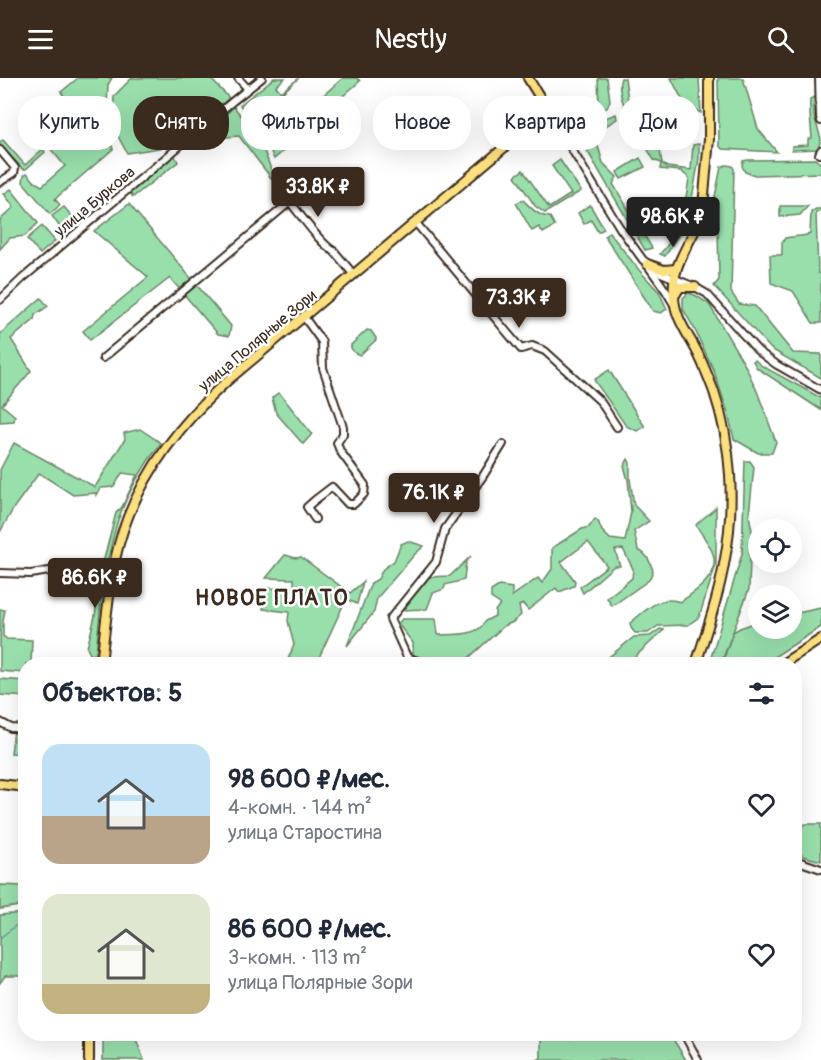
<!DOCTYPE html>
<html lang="ru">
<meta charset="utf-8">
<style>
body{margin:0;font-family:Pangolin,sans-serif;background:#f2f2f3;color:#1f2937;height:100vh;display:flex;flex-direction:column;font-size:22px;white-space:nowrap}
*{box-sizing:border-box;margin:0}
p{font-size:20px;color:#747a83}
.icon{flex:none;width:33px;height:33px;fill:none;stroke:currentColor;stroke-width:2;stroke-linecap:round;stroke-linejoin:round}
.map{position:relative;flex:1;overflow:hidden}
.sheet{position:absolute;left:18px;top:579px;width:784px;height:384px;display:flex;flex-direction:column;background:#fff;border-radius:24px;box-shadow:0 6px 24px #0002}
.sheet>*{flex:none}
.hud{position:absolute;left:18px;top:18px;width:786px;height:54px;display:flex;gap:12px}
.fabs{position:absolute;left:748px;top:441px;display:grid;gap:12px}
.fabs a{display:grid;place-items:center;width:54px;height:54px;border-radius:50%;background:#fff;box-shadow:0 6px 24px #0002;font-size:30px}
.price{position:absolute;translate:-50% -51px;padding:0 14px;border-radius:6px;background:#3b2a1e;color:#fff;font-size:20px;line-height:39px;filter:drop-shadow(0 2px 3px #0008)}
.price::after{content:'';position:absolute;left:50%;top:36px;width:18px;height:14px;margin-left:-9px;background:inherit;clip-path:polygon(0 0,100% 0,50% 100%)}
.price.selected{background:#222;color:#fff}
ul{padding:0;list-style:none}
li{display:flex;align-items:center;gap:18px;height:150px;padding:0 24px}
li span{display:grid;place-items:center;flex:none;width:168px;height:120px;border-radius:18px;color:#555}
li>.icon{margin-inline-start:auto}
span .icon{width:72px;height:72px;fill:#fffc;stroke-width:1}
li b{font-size:26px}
h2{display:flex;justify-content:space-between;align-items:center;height:72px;padding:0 24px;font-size:26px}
.tag{padding:0 21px;border-radius:24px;background:#fff;box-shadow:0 6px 24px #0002;font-size:21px;line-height:54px}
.tag.selected{background:#3b2a1e;color:#fff}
header{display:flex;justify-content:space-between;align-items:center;height:78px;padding:0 24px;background:#3b2a1e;color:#fff;font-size:27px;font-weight:600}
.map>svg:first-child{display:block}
.green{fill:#99dfac;stroke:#6a8465;stroke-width:1.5}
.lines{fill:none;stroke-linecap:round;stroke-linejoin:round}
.stream{stroke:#6f969c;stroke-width:1.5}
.minor-casing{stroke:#3b2a1e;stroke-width:10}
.major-casing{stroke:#3b2a1e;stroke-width:12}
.minor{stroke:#fff;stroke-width:6}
.major{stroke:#fce080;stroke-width:8}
.labels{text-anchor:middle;stroke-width:5;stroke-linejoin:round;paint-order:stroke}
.street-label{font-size:16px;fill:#3b2a1e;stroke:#fff}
.district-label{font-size:22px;font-weight:bold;letter-spacing:1.5px;fill:#3b2a1e;stroke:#fff}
</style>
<header><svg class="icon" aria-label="menu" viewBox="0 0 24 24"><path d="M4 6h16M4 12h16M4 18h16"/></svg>Nestly<svg class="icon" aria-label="search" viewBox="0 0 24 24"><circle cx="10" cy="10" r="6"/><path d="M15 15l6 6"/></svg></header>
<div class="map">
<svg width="821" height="982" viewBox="0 0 821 982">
<rect width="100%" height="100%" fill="#fff"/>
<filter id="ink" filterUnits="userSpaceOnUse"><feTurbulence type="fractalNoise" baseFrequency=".0167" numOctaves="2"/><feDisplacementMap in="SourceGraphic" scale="12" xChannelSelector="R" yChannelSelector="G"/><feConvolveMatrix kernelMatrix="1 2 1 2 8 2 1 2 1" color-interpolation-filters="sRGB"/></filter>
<g filter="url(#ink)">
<!-- green -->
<g class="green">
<path d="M78,0H112L108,7L106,50L113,71L55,121L60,127L50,136L23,104L24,97L27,95L35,104L42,108L65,88L43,62L76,34L61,14Z"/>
<path d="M132,0H210L229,20L175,65L166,69L127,75L112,47L114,18Z"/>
<path d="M274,0H285L276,8L281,14L299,0L282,15L285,19L279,28L315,68L298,61L274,81L264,57L254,45L268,33L255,18L242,30L240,27Z"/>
<path d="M343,0H357L360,3L328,31L319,21Z"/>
<path d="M598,0H607L610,23L607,30L589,36L590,33L599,28Z"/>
<path d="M621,0H625L628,22L656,47L662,85L667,89L691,92L693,67L699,66V81L688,143L665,178L660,176C681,154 685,130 689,100L681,93L660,91L661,85L654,82C643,63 613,20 621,0Z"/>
<path d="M671,0H699L701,35L685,27Z"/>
<path d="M718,0H743L758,51L777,74L722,71L719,67Z"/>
<path d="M814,19V38L821,61L818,71L792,72V68L808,67V61L812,60C811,48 809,33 810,21Z"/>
<path d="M234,29L259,60L278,109L239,58L215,60L207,53Z"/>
<path d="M616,36L617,41L607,47L595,58L603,85L617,99L613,106L652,170L645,172L574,50L590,45L591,49L592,45Z"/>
<path d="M3,62L25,87L43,71L45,74L26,91H23L0,67V64Z"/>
<path d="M174,76L178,84L133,119L129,114Z"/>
<path d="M640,80L645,89L621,101L617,94Z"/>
<path d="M815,81L821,86V95L755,97L745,94L742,88L743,83L748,82Z"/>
<path d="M560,82L581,113L545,135L535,128L515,98L523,92L549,130L571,116L552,88Z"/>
<path d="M726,87L732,88L734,91L731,214L739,226L755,228L793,275L821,276V300L771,271L714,208L719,202L718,147H706L712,133L721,89Z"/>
<path d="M11,111L38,145L25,158L10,160L0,171V142L14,129L4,116Z"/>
<path d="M523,122C531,130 539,139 550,139L555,148L543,155L539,149L532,153L516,125Z"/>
<path d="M129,126L231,248L229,258L218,256L170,200L90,262L83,253L148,199L94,153Z"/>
<path d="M590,127L604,151L598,154L591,142L584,146L578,135Z"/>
<path d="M780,128H808L800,137L780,139Z"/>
<path d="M64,129L77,144L64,155L52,138Z"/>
<path d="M816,131H821V134L816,135L818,195H821V245H813L793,213L771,205L770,177H782V165L785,160C794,158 802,159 810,156L811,134Z"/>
<path d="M42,148L55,163L40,176L27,161Z"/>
<path d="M609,154L639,192L659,214L667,231L661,235L653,233L605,158Z"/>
<path d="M688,215L695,217L709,226L746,289L757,313L776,364L772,375H758L734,361L728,335L714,293L694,250L683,231V220Z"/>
<path d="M41,220L48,228L35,237L34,242L11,261L31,293L2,327L15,338L14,343L0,344V256Z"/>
<path d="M367,252L371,253L376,260V262L360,277C355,276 350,272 351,267Z"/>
<path d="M755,282L762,288L821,320V332L757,290L753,283Z"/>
<path d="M609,292L645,349L637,353L626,348L594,302Z"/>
<path d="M278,315L281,317L312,356L303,366L276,335L272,320Z"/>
<path d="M140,351L161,365C144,387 127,416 118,442C112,461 108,482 104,501L99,500L116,435L122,429L137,397L122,395L114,409L101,410L96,417V415L73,417L39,395L15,428L0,454V392L14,365L95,409L125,361L124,355Z"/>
<path d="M628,381L630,385V401L634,427L649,443L634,453L638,472C647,476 650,483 653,493L649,502L612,528L607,520L632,500L633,491L623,471L615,472L620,488H614L583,515L580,509L607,488L588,464L561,484L575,503L574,508L559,514L556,510L528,532L523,526L519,528L521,537L513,544L504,548L463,585H433L413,577V565L398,546L402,541H436L438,557C452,556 479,559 485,543L495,538V533L500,526L491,520V513L499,508L512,510V518L538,500L542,505L552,491V470L582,451L589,449L595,441L598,443L602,453L610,461L625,463L631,434L628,402L624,388Z"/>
<path d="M745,383H750L754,389L749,437L753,458L749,463L750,482L749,511L721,586H709L742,476Z"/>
<path d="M716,429V487L699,539L688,547L658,548L648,555H635L631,550L630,545C645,533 660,516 680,524C695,514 720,498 713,476C711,468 700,454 696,447C702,440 710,436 716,429Z"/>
<path d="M408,463L424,468L415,476L377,520L374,534L347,568L371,505L378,501L383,491L394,483L401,466Z"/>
<path d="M285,477L296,480L301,479L350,515L363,504L357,526L346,521L316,586H286L294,567L288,543L289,534L263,531L266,510L294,511V501L266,500Z"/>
<path d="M471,478L466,484L464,502L445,507L444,511L433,515L427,531L402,532L429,499L450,498Z"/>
<path d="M98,513H102L96,575L91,578L87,570L95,538Z"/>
<path d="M821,530V549L763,586H722L733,554L740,550L759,543V550H792V536Z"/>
<path d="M0,531L5,532L3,543V558L7,561L32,562L31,586H26L25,595L0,593Z"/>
<path d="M660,551L664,552L637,577L629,586H600L634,559L650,558Z"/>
<path d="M0,601L25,603V619L0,617Z"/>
<path d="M14,652L25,653V676L11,675Z"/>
<path d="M805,746H821V783L803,778L795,770L799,751Z"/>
<path d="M0,807L25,808V827L0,831Z"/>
<path d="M25,835V901L20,898H5L0,905V837Z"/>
<path d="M103,956H134L144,982H103Z"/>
<path d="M583,956H670L686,982H643L642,980L636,982H537L541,980V961H572Z"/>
</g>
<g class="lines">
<!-- stream -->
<path class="stream" d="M0,860L15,848L26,846"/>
<defs>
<g id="minor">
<path d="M238,0L248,11"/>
<path d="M819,0L820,39L821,43"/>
<path d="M550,36L620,150L643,182L661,195L695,209L707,216L758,273L777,287L821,312"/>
<path d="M0,72L15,90L14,95L0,104"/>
<path d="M819,76L821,72"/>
<path d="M416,145L521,271L532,268L545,273L600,323L617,349"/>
<path d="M649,189L666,213L673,225"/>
<path d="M0,222L23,200L233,23L262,0"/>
<path d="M304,239L322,264L323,290L343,349V356L337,365L340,373L365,407L364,416L354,426H348L332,409L315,422L307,429L315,441"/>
<path d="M103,280L290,124C300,136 322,168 334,173L354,197"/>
<path d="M0,495L31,496L49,493L78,495L110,512"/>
<path d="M425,586L407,579L390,541L436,484L445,451L483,398L503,366"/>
<path d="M0,644L11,650L26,651"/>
<path d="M795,782L821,791"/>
<path d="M684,956L698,982"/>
</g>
<g id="major">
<path d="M647,186L664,192L676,191"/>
<path d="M675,217L680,209H695"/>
<path d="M101,586C105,552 108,516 115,482C130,411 174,351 227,303L512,63L535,45L550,36L528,0"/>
<path d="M696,586C707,552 719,517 725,481C735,426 732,367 714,314C708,298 702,282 694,268C685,252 674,236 674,218C673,209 674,199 677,190C684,169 699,151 703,128L709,61V0"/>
<path d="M782,586L821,561"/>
<path d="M0,706L26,709"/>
<path d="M89,956V982"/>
</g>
</defs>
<!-- minor casing -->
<use href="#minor" class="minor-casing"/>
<!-- major casing -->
<use href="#major" class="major-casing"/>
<!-- minor -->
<use href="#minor" class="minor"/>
<!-- major -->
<use href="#major" class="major"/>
</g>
</g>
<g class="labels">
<!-- street labels -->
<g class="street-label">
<text transform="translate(94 123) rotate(-40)" y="6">улица Буркова</text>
<text transform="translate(257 262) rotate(-40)" y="6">улица Полярные Зори</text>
</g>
<!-- district labels -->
<g class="district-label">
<text x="272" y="527">НОВОЕ ПЛАТО</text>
</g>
</g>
</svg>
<div class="fabs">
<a><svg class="icon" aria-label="locate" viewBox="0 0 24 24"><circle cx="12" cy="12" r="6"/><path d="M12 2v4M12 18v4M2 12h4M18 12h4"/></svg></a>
<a><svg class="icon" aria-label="layers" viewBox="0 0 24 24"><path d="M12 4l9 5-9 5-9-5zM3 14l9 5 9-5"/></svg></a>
</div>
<b class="price" style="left:318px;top:140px">33.8K ₽</b>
<b class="price selected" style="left:673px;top:170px">98.6K ₽</b>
<b class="price" style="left:519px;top:251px">73.3K ₽</b>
<b class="price" style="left:434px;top:446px">76.1K ₽</b>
<b class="price" style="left:95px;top:531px">86.6K ₽</b>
<div class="hud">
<a class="tag">Купить</a>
<a class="tag selected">Снять</a>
<a class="tag">Фильтры</a>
<a class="tag">Новое</a>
<a class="tag">Квартира</a>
<a class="tag">Дом</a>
</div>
<section class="sheet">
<h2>Объектов: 5<svg class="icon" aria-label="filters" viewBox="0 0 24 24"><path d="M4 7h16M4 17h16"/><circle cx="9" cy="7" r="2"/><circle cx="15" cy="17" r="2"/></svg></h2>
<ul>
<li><span style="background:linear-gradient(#bfe0f5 60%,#b9a48a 0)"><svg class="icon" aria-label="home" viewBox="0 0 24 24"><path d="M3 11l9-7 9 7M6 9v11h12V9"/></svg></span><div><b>98 600 ₽/мес.</b><p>4-комн. · 144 m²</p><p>улица Старостина</p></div><svg class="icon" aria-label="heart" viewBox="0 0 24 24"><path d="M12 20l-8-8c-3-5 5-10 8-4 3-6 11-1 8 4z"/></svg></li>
<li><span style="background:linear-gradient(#dfe7d0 75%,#c2b280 0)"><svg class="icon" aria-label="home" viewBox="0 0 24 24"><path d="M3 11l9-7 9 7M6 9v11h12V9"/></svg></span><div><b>86 600 ₽/мес.</b><p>3-комн. · 113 m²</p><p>улица Полярные Зори</p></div><svg class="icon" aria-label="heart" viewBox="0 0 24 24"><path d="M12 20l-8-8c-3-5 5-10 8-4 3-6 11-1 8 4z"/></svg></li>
</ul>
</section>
</div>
